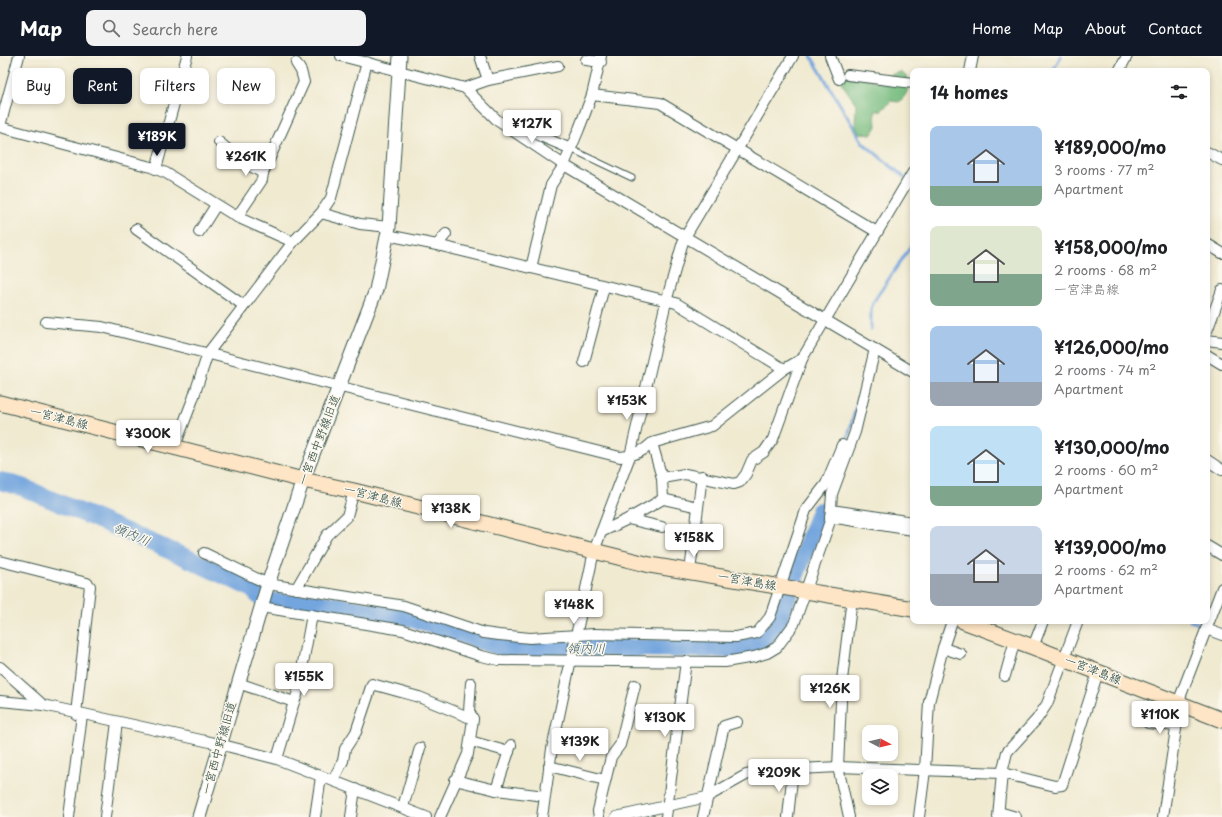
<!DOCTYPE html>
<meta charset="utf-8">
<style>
body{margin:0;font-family:"Playpen Sans","Klee One",sans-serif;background:#f2f2f2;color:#202124;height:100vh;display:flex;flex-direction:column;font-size:15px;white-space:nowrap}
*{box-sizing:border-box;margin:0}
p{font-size:13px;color:#757577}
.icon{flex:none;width:22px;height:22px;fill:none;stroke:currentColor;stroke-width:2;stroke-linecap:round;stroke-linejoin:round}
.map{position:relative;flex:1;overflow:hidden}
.side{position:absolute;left:910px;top:12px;width:300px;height:556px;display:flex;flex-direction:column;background:#fff;border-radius:8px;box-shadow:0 2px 6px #0003}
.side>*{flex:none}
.top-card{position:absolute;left:12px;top:12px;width:380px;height:36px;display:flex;gap:8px}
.needle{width:26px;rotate:97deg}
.tools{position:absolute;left:862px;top:669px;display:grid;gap:8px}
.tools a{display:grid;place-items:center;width:36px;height:36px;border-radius:8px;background:#fff;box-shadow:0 2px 6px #0003;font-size:20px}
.price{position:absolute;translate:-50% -34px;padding:0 9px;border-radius:4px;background:#fff;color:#222;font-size:13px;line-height:26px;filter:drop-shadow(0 1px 2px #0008)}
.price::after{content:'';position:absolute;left:50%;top:24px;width:12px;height:9px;margin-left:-6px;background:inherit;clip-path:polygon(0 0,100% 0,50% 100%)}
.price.current{background:#111827;color:#fff}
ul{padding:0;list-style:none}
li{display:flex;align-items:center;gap:12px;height:100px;padding:0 20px}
li span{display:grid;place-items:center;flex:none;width:112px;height:80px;border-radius:8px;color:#555}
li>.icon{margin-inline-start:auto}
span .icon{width:48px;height:48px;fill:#fffc;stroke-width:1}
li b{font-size:17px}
h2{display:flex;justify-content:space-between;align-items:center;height:48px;padding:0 20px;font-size:17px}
.chip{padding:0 14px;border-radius:8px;background:#fff;box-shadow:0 2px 6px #0003;font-size:14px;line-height:36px}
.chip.current{background:#111827;color:#fff}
header{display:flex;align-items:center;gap:24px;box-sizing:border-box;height:56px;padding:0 20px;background:#111827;color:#fff}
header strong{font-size:19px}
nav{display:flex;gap:22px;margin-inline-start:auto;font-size:14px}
.search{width:280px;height:36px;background:#f2f2f2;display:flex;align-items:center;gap:10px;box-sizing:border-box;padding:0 14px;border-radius:8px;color:#757577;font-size:15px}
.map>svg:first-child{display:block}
.forest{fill:#75bb7e;stroke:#4a7c59}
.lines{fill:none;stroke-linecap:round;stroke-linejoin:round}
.stream{stroke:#73a5de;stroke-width:3}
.river{stroke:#73a5de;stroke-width:18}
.service-casing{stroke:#3e574c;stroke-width:7}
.minor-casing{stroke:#3e574c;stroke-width:12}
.tertiary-casing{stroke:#3e574c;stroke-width:15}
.secondary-casing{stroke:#3e574c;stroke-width:17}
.service{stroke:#fff;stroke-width:5}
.minor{stroke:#fff;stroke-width:10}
.tertiary{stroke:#fff;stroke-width:13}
.secondary{stroke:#fde5c5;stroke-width:15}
.labels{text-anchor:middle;stroke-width:3;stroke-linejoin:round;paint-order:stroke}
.street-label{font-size:12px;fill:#1f3d34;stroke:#fbf7ec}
.water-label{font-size:13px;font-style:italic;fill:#385c67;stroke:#fbf7ec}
</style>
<header>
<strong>Map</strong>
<div class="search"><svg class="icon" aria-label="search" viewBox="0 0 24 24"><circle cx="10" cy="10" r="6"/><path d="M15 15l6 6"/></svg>Search here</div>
<nav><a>Home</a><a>Map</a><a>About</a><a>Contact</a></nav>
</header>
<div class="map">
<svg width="1222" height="761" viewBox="0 0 1222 761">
<rect width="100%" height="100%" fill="#fbf7ec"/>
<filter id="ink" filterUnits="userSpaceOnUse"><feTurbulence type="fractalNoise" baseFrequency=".025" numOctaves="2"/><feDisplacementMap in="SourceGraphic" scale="8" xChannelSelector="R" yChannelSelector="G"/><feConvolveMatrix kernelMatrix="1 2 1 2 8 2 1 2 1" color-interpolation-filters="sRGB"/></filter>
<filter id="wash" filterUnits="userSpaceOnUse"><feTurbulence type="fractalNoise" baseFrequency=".012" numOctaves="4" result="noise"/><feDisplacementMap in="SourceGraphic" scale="16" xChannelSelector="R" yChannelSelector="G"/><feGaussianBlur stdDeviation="0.9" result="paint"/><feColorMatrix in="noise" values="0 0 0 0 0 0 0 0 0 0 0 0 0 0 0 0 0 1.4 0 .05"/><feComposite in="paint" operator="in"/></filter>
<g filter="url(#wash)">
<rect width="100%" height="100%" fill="#f0ead1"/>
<!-- forest -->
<path class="forest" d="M843,16L855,17L880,27L889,19L901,16L909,23C909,33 907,39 899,46L891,45L881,55H875L876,72L872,78L859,77L855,70L856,48L841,26Z"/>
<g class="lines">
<!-- stream -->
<g class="stream">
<path d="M811,0L863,87L904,121"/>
<path d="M1053,15L1061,0"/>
<path d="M871,274V253L874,245L913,187"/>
<path d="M847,384L857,347"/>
<path d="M828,456L820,455L829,431"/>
<path d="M1190,565L1204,569"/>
</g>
<!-- river -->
<g class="river">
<path d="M0,425L22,431L185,501L251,532L259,540"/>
<path d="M270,545L294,548L310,546L413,562L499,591L733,593C753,590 762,586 776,571L820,455"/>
</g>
</g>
</g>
<g filter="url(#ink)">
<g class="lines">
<defs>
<path id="service" d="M571,93L632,122"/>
<g id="minor">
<path d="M341,0L465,32L498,65L564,109L913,316"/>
<path d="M480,0L488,24"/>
<path d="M830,0L839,23"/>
<path d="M586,4L601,6"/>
<path d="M970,15L973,0"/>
<path d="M1119,15L1127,0"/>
<path d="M848,19L913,27"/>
<path d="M465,32L488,24L558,10"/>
<path d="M592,39L660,47L877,176"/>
<path d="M502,66L512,68L571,93"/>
<path d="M0,70L19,0"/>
<path d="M0,71L151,111L166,117L237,161L293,186"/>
<path d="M219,86L243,106L263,117L262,124L237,161"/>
<path d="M1207,96L1222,104"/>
<path d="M156,113L187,0"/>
<path d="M263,117L304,26L301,15L296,7"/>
<path d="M321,157L360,168L389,171"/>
<path d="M136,173L243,249"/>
<path d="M199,176L216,149"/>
<path d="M387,179L437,189L676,247L784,313L802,303L913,116"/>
<path d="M1207,188L1222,197"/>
<path d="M437,189L446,178"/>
<path d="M531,212L551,129L564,109L579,73L592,39L601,0"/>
<path d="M46,266L102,271L620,401C633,400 643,396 652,387L712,370L784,313"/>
<path d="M1207,275L1222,234"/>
<path d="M1207,284L1222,286"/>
<path d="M1207,299L1222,308"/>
<path d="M584,306L604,231"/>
<path d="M652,387L662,422L663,443"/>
<path d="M175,390L193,343L208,297L293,186L321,157L331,142L367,6"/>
<path d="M1207,404L1222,414"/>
<path d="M662,422L685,418L734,428L740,426L746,418L752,404L764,396L773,383L802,303"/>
<path d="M831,454L913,466"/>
<path d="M830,461L913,474"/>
<path d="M628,463L662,471"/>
<path d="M601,476L628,463L663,443L698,451"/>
<path d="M1207,490L1222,499"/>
<path d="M204,497L268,528L404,550L484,577L499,579L530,582L594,578L736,581L757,577L770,561L806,454L826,428L842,389"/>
<path d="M0,505L87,527L90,530L76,658"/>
<path d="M690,515L702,420"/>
<path d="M296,533L327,479L347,460L354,435"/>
<path d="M261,551L403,574L481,600L499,604L725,606L754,601L767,597L777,591L794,568L830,465L832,438L855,376L875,293"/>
<path d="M1206,573L1222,579"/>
<path d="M1033,591L1043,565"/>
<path d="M943,592L961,598"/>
<path d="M0,611L43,649L219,688L277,703L426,761"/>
<path d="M1005,620L1015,584"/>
<path d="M238,627L294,646L277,703"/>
<path d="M471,627L469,655L473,663"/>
<path d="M0,645L43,649"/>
<path d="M294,646L297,639L312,559"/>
<path d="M1148,667L1175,670"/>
<path d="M470,685L509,696"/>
<path d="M549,710L605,724"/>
<path d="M333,724L343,705L345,693L356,676L372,628L419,641L473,663L468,698L440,761"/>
<path d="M455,724L496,734L545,740"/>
<path d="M496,734L511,689"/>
<path d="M403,751L420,692"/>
<path d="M999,756L1016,761"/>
<path d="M69,761L82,659"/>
<path d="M105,761L117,666"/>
<path d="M315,761L321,721"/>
<path d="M351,761L355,733"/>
<path d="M542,761L552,693L594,495L630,400L666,246L682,189L685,181L793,0"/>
<path d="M599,761L598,755L611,701L620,689L635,629"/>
<path d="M616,761L707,741L746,719L762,715L838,711L1002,717L1055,730L1062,729L1098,616"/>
<path d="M666,761L686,605"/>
<path d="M703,761L724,670L737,666"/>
<path d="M788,761L793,714"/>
<path d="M849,761L838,711L842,624L852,542"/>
<path d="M919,761L925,714L929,646L943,592L952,565"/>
<path d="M998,761L1002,717L1007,696L1037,663L1047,648L1078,565"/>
<path d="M1163,761L1181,639L1222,532"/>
</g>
<path id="tertiary" d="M199,761L268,528L303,424L376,234L389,171L400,0"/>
<g id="secondary">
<path d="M0,347L303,424L354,435L650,509L913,553"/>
<path d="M963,565L1033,591L1222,664"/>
</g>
</defs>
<!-- service casing -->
<use href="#service" class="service-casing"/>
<!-- minor casing -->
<use href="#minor" class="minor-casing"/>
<!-- tertiary casing -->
<use href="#tertiary" class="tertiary-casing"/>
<!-- secondary casing -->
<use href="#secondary" class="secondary-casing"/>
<!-- service -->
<use href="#service" class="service"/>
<!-- minor -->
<use href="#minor" class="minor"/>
<!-- tertiary -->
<use href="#tertiary" class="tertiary"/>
<!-- secondary -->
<use href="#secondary" class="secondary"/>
</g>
</g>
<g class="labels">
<!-- street labels -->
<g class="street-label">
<text transform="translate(59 362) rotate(14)" y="4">一宮津島線</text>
<text transform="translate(319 384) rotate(-69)" y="4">一宮西中野線旧道</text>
<text transform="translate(373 440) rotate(14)" y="4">一宮津島線</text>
<text transform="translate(747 525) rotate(10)" y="4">一宮津島線</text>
<text transform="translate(1093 614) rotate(21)" y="4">一宮津島線</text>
<text transform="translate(219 692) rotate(-74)" y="4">一宮西中野線旧道</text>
</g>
<!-- water labels -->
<g class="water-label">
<text transform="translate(132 478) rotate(23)" y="5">領内川</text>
<text x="586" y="597">領内川</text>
</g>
</g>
</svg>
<div class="tools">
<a><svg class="needle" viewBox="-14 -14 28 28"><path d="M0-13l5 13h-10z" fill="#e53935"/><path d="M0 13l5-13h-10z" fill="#757577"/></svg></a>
<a><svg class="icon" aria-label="layers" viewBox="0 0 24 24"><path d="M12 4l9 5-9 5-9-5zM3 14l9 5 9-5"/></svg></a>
</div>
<b class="price" style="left:532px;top:88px">¥127K</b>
<b class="price current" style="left:157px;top:101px">¥189K</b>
<b class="price" style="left:246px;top:121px">¥261K</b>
<b class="price" style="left:627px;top:365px">¥153K</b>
<b class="price" style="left:148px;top:398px">¥300K</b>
<b class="price" style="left:451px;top:473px">¥138K</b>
<b class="price" style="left:694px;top:502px">¥158K</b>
<b class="price" style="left:574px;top:569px">¥148K</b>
<b class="price" style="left:304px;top:641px">¥155K</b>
<b class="price" style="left:830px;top:653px">¥126K</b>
<b class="price" style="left:1160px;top:679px">¥110K</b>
<b class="price" style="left:665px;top:682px">¥130K</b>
<b class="price" style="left:580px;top:706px">¥139K</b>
<b class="price" style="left:779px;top:737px">¥209K</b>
<div class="top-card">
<a class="chip">Buy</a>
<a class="chip current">Rent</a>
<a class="chip">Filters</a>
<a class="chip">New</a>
</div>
<section class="side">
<h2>14 homes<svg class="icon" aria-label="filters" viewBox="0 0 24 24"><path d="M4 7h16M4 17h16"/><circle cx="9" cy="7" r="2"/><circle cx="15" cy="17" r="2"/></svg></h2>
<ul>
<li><span style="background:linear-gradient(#a9c7e8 75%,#7fa58c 0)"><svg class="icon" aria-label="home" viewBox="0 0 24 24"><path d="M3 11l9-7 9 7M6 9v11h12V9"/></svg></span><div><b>¥189,000/mo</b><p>3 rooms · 77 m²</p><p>Apartment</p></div></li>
<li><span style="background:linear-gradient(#dfe7d0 60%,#7fa58c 0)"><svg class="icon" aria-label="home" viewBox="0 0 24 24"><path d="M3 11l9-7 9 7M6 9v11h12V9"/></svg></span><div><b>¥158,000/mo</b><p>2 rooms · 68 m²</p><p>一宮津島線</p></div></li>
<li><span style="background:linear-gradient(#a9c7e8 70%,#9aa5b1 0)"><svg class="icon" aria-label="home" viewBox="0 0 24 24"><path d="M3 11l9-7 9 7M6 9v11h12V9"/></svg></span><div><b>¥126,000/mo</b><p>2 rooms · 74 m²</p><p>Apartment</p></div></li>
<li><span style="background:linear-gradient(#bfe0f5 75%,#7fa58c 0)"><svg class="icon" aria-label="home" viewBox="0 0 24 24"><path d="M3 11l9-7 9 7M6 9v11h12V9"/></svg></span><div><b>¥130,000/mo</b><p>2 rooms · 60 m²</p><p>Apartment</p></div></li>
<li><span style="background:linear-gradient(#c9d6e8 60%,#9aa5b1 0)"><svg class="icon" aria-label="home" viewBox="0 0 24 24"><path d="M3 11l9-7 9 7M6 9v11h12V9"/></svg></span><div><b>¥139,000/mo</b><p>2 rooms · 62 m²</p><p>Apartment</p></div></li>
</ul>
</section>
</div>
